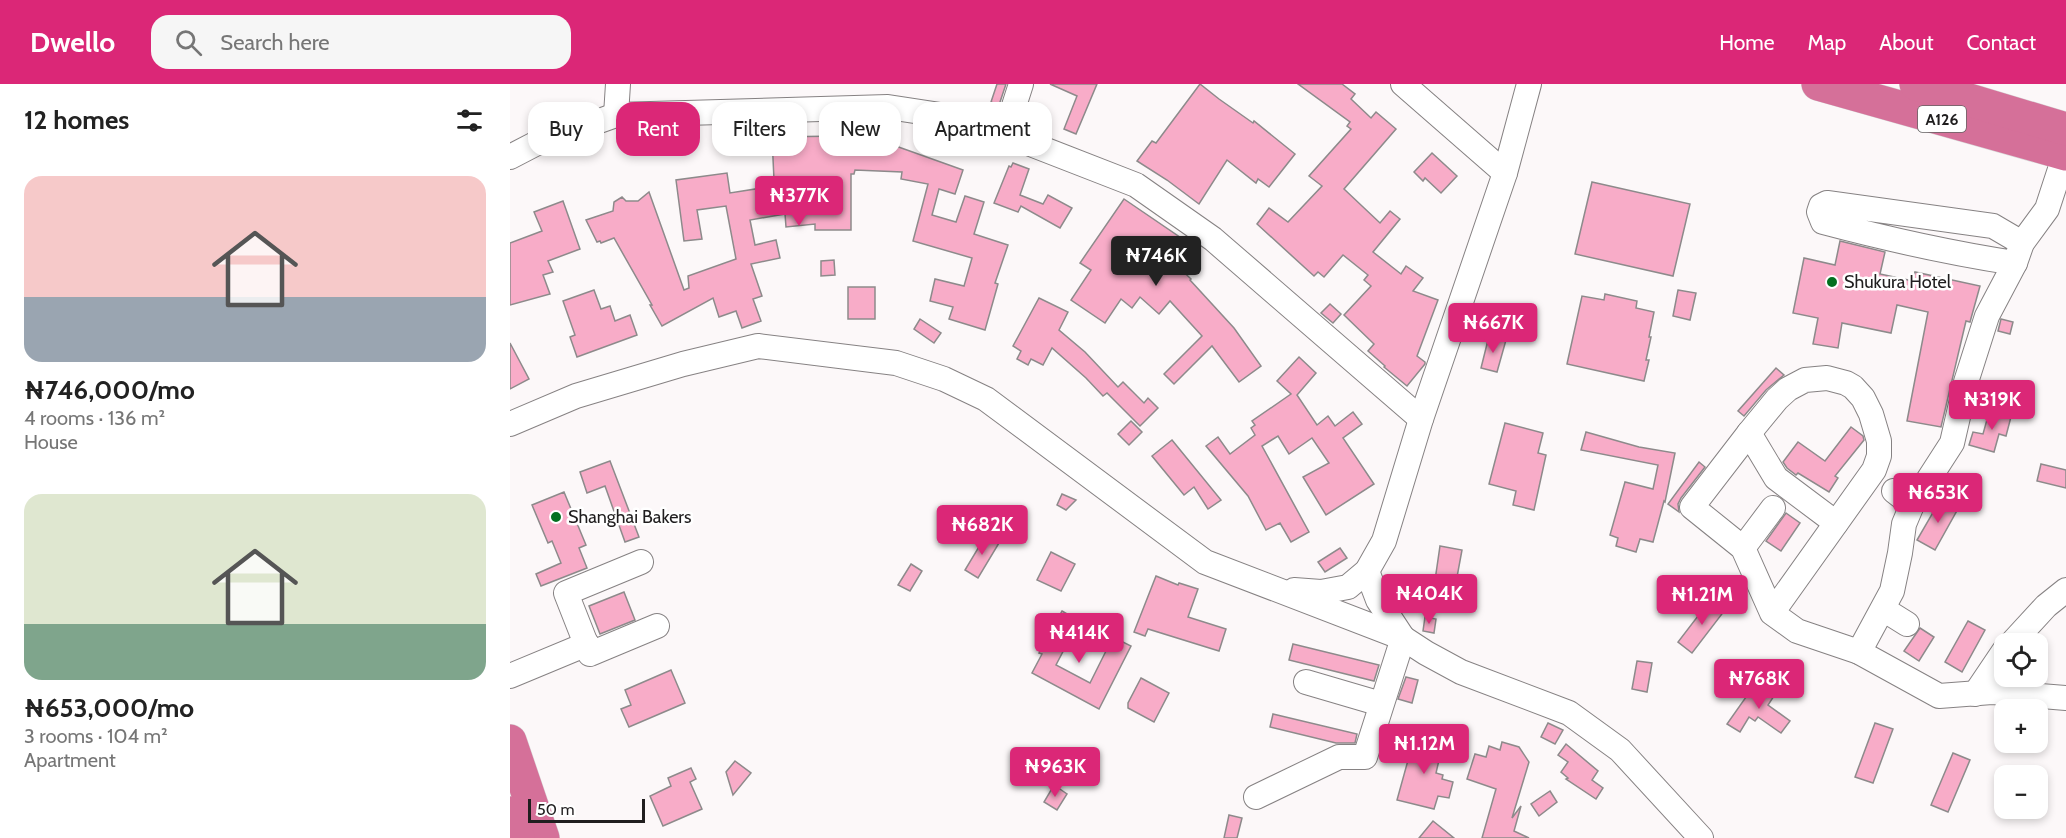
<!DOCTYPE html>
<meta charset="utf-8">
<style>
body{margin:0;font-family:Cabin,sans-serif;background:#f6f6f6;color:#222;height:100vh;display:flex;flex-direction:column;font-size:22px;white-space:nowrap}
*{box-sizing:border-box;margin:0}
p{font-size:20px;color:#767676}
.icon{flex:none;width:33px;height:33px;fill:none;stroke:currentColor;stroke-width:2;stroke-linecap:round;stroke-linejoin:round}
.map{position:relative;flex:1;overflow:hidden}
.drawer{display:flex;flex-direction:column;background:#fff;width:510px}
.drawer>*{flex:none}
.hud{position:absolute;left:18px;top:18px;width:570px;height:54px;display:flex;gap:12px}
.fabs{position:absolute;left:1484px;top:549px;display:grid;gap:12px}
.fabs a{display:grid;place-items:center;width:54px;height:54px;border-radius:12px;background:#fff;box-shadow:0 3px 9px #0003;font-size:30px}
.scale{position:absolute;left:18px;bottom:15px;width:117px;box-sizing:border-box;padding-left:6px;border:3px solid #201e1f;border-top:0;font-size:16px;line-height:21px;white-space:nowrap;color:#201e1f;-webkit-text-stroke:4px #fff;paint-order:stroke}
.price{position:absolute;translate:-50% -51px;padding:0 14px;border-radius:6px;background:#db2777;color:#fff;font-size:20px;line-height:39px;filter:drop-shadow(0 2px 3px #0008)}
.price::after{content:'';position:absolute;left:50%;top:36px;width:18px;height:14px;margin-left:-9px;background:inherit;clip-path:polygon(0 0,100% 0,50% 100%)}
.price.active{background:#222;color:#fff}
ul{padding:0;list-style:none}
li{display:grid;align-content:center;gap:12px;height:318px;padding:0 24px}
li span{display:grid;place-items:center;height:186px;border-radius:18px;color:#555}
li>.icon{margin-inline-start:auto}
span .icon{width:108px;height:108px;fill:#fffc;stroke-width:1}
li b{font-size:26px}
h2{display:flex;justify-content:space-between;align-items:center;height:72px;padding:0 24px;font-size:26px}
.pill{padding:0 21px;border-radius:18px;background:#fff;box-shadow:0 3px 9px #0003;font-size:21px;line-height:54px}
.pill.active{background:#db2777;color:#fff}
header{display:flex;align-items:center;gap:36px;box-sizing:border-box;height:84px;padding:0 30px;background:#db2777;color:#fff}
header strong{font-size:28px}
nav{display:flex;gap:33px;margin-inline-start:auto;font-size:21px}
.search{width:420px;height:54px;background:#f6f6f6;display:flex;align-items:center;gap:15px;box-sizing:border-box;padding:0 21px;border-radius:18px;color:#767676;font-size:22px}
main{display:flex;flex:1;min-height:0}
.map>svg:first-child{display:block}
.building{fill:#f8acc8;stroke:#8d8a8b;stroke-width:1.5}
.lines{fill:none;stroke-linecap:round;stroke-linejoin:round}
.minor-casing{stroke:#868283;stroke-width:26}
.highway-casing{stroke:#d7d6d7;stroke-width:34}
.minor{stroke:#fff;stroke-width:24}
.highway{stroke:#d57099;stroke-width:33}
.poi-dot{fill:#036f1f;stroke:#fff;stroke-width:2}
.labels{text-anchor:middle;stroke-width:5;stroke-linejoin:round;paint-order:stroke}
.shield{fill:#fff;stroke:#636262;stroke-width:1.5}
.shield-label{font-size:16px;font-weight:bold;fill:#201e1f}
.poi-label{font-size:18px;fill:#201e1f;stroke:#fff;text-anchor:start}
</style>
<header>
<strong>Dwello</strong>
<div class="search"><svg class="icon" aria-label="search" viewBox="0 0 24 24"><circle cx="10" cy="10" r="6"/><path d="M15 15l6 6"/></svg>Search here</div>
<nav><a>Home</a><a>Map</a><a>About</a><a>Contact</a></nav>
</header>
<main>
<section class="drawer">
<h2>12 homes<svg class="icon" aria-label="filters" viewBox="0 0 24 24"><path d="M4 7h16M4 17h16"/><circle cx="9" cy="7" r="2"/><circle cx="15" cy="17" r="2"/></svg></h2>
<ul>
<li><span style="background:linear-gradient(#f6c9c9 65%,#9aa5b1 0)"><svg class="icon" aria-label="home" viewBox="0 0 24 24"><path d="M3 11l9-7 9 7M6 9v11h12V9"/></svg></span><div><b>₦746,000/mo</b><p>4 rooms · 136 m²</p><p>House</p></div></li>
<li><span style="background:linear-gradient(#dfe7d0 70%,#7fa58c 0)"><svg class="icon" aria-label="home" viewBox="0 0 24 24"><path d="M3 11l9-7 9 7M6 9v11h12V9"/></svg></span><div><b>₦653,000/mo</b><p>3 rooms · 104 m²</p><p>Apartment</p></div></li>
</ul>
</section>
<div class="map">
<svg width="1556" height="754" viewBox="0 0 1556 754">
<rect width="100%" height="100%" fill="#fcf8f9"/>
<!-- building -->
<g class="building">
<path d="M487,0H496L489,21L481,18Z"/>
<path d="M540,0H587L566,50L554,45L567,12Z"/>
<path d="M690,0L709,15L743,39L744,37L785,70L759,103L748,95L746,99L717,76L689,120L657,96L627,77L642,57L646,59Z"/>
<path d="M788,0H832L845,10L841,15L861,34L866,28L886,45L834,105L870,139L880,127L890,135L863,168L891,190L896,182L913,194L903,207L928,216L907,272L915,278V280L897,302L874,283L875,282L858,267L864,260L834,231L861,202L854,196L858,191L833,171L814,193L808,188L804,192L747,140L759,124L778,138L812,102L799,92L841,45L837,42L840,38Z"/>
<path d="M332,39H354L353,58L383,61L453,86L445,110L429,105L422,131L446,138L455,112L474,118L464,150L498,161L485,199L488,200L475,246L439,235L443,223L420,217L425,195L454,202L462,174L403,157L418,100L391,95L392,88L345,86L344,90H341V146H305V140L276,143L275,130L240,136L245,161L266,156L270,174L241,180L252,212L243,215L251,237L232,244L226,227L209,233L203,214L152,242L140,221H142L104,154L91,159L90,157L87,158L76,136L103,127L104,118L112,113L116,117H128L139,108L174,206L179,204L178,192L226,175L216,122L187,126L192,155L174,157L166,96L217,89L220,109L258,103L261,121L292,119L290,95L264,96L262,53L331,52Z"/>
<path d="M429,45L442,48L438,59L426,56Z"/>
<path d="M922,69L947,92L931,109L915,94L913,97L904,88Z"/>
<path d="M503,79L519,85L510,111L533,120L538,111L562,124L550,144L511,122L508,128L484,119L499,82L501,83Z"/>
<path d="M1082,98L1180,120L1163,192L1065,170Z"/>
<path d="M614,115L677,158L663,178L681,195L680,196L724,244L751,282L729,298L702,262L664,300L654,290L692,252L660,217L649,230L630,213L622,224L611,215L595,239L561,216L581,186L570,179Z"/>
<path d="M53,117L70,165L38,177L43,188L33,191L40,210L0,221V159L32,147L24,128Z"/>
<path d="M1330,157L1375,168L1370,190L1403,197L1405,188L1470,202L1460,238L1456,237L1431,343L1397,337L1418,228L1387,221L1381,249L1332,239L1328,264L1303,260L1308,234L1283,229L1294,174L1325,181Z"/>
<path d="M324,176L325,191L311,192V177Z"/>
<rect x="338" y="203" width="27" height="32"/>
<path d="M84,206L91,225L100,222L105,237L120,231L127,251L67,273L60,253L65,251L53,217Z"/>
<path d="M1168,206L1186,209L1180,236L1163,232Z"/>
<path d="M1095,210L1127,217L1126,224L1144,228L1139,253H1141L1136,276H1139L1134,297L1057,280L1072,212L1094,216Z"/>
<path d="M529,214L558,228L549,246L575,268L608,303L613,298L634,319L638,314L648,324L630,342L597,309L593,312L576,294L542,264L533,281L521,275L518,281L507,275L511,267L503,262Z"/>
<path d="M820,220L831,230L823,239L811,229Z"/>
<path d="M410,235L431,249L424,259L404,245Z"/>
<path d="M1491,235L1503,238L1500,250L1488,247Z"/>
<path d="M979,252L996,256L987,288L971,284Z"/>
<path d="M0,259L19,295L0,305Z"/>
<path d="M789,273L806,289L787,311L807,341L818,332L825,342L843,328L852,340L833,354L864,400L816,431L793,393L819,379L802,354L779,370L768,352L752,362L799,448L781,458L770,439L756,446L738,412L696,362L708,353L720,370L745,351L741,344L745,341L742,337L781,310L767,297Z"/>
<path d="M1266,284L1274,291L1256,306L1234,332L1228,327Z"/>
<path d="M1488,325L1502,329L1496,352L1489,350L1484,368L1459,361L1463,348L1473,350L1478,332L1485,334Z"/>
<path d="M621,337L632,348L619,361L608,350Z"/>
<path d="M995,339L1033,349L1028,369L1036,371L1024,426L1003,421L1006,407L979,400Z"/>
<path d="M1341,343L1353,352L1354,356L1325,392L1328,394L1319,408L1288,389L1286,391L1277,384L1273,378L1288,358L1315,377Z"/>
<path d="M1076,348L1129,363L1165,369L1155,418L1154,417L1143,458L1130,455L1126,468L1106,462L1108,454L1100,451L1115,398L1143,405L1148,381L1071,366Z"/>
<path d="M662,356L711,416L698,425L684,403L674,411L642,372Z"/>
<path d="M100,377L129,453L115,458L95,402L77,409L70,388Z"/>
<path d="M1189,378L1195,383L1171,414L1168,420L1169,428L1158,420Z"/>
<path d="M1531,380L1556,386V404L1527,397Z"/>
<path d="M54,408L76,461L69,464L77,484L31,502L26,490L51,479L42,457L38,459L22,421Z"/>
<path d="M552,410L566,416L556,426L547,421Z"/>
<path d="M1432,413L1449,423L1425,466L1407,456Z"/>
<path d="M1276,429L1290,439L1271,467L1256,457Z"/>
<path d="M476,451L489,459L468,494L455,486Z"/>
<path d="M930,462L952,466L947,493L938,491L932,519L922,517Z"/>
<path d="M830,464L837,474L815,488L808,478Z"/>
<path d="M541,468L565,480L551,507L527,496Z"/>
<path d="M401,480L412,487L400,507L388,501Z"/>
<path d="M646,492L668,501L669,499L688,505L678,533L716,545L709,567L638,545L635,552L624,548Z"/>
<path d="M114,508L125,536L90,550L79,522Z"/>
<path d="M1201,515L1215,526L1182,569L1168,558Z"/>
<path d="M552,527L569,537L546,581L580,599L603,553L621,562L589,625L522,589L532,570L529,569Z"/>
<path d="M915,533L926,535L924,549L913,547Z"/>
<path d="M1458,537L1475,546L1452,588L1435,578Z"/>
<path d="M1410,544L1424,553L1409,577L1394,567Z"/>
<path d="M783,560L869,581L864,597L779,576Z"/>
<path d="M1127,577L1142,579L1137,608L1122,605Z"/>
<path d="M161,586L175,619L119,643L111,625L121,621L115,606Z"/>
<path d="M896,593L908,596L902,619L888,615Z"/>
<path d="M631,594L659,609L644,638L618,624V619Z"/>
<path d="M1248,596L1266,609L1258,621L1280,637L1271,649L1248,633L1245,637L1239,633L1230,648L1217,640Z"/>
<path d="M763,630L847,650L845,659H826L760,643Z"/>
<path d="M1038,639L1053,646L1045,660L1031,653Z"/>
<path d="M1365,639L1383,645L1363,699L1345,693Z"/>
<path d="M905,651L933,659L926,689L933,691L932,695L943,698L939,714L928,712L924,725L887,716Z"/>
<path d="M992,658L1009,663L1019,678L1002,734L1011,722L1004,747L1019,754H972L986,705L957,695L965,670L976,673L979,662L990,666Z"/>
<path d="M1056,660L1088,687L1082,696L1093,704L1086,715L1056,695L1058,694L1051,688L1058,678L1048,671Z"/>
<path d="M1443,669L1460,676L1438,728L1421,721Z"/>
<path d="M225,677L241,689L223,711L216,688Z"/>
<path d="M181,684L186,695L180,698L192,725L153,742L140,712L161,702L158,694Z"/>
<path d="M544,701L557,710L547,726L534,718Z"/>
<path d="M1040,707L1047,718L1029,732L1021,720Z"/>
<path d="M719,731L732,734L727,754H714Z"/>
<path d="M923,737L944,754H909Z"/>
</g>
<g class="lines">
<defs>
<g id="minor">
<path d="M893,0L995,89"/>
<path d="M106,31L108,0"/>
<path d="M495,50L511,0"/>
<path d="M0,73L25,60L106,31L378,23L437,32L495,50L626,101L703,155L911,335"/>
<path d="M1505,179C1440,169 1377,155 1313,138L1309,128L1311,122L1317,119L1483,142L1512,159"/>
<path d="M0,340L66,312L173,280L248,262L386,279L434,295L476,315L695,478L893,554L916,569L951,588L1059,629L1110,666L1191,754"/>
<path d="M1239,349L1266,394L1326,439"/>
<path d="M1384,407L1402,421"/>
<path d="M1233,464L1263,424"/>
<path d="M131,478L56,509L80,570L147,542"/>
<path d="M784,506L811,508L838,503L857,487L874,457L911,335L995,89L1019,0"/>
<path d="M1373,525L1397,540"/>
<path d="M1262,529L1364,386L1369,372V357L1361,330L1353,314L1343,303L1336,299L1317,294L1295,296L1278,305L1267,315L1239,349L1182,423L1233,464L1262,529L1287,547L1349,568L1429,612L1482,608L1556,614"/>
<path d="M1501,560L1536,522L1556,506"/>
<path d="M1349,568L1382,507L1390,469L1394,440L1402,421L1442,359L1456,298L1477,232L1505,179L1512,159L1537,125L1555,70"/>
<path d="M0,592L77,560"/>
<path d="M796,598L871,620"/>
<path d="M1465,610L1494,567"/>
<path d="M746,713L829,673H855L893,554L868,516L857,487"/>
</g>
<g id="highway">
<path d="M1308,0L1556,70"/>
<path d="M1406,0L1556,45"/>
<path d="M0,657L33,754"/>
<path d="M0,729L8,754"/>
</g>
</defs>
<!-- minor casing -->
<use href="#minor" class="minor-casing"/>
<!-- highway casing -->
<use href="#highway" class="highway-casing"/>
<!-- minor -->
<use href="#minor" class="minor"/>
<!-- highway -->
<use href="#highway" class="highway"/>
</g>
<!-- markers -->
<g class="poi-dot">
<circle cx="1322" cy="198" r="6"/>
<circle cx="46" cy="433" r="6"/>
</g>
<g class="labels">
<!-- shield labels -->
<rect class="shield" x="1408" y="22" width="48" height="26" rx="4.5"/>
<g class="shield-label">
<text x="1432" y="41">A126</text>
</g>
<!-- poi labels -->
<g class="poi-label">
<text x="1334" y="204">Shukura Hotel</text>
<text x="58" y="439">Shanghai Bakers</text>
</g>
</g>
</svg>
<div class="fabs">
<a><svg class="icon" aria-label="locate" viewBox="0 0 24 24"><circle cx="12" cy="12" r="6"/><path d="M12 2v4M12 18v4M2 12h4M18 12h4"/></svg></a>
<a>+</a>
<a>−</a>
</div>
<div class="scale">50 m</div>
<b class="price" style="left:289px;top:143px">₦377K</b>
<b class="price active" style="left:646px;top:203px">₦746K</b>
<b class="price" style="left:983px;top:270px">₦667K</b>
<b class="price" style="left:1482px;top:347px">₦319K</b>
<b class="price" style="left:1428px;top:440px">₦653K</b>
<b class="price" style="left:472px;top:472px">₦682K</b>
<b class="price" style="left:919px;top:541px">₦404K</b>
<b class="price" style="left:1192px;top:542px">₦1.21M</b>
<b class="price" style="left:569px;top:580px">₦414K</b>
<b class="price" style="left:1249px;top:626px">₦768K</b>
<b class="price" style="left:914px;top:691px">₦1.12M</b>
<b class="price" style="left:545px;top:714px">₦963K</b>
<div class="hud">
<a class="pill">Buy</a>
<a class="pill active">Rent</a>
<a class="pill">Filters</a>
<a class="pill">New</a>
<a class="pill">Apartment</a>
</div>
</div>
</main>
